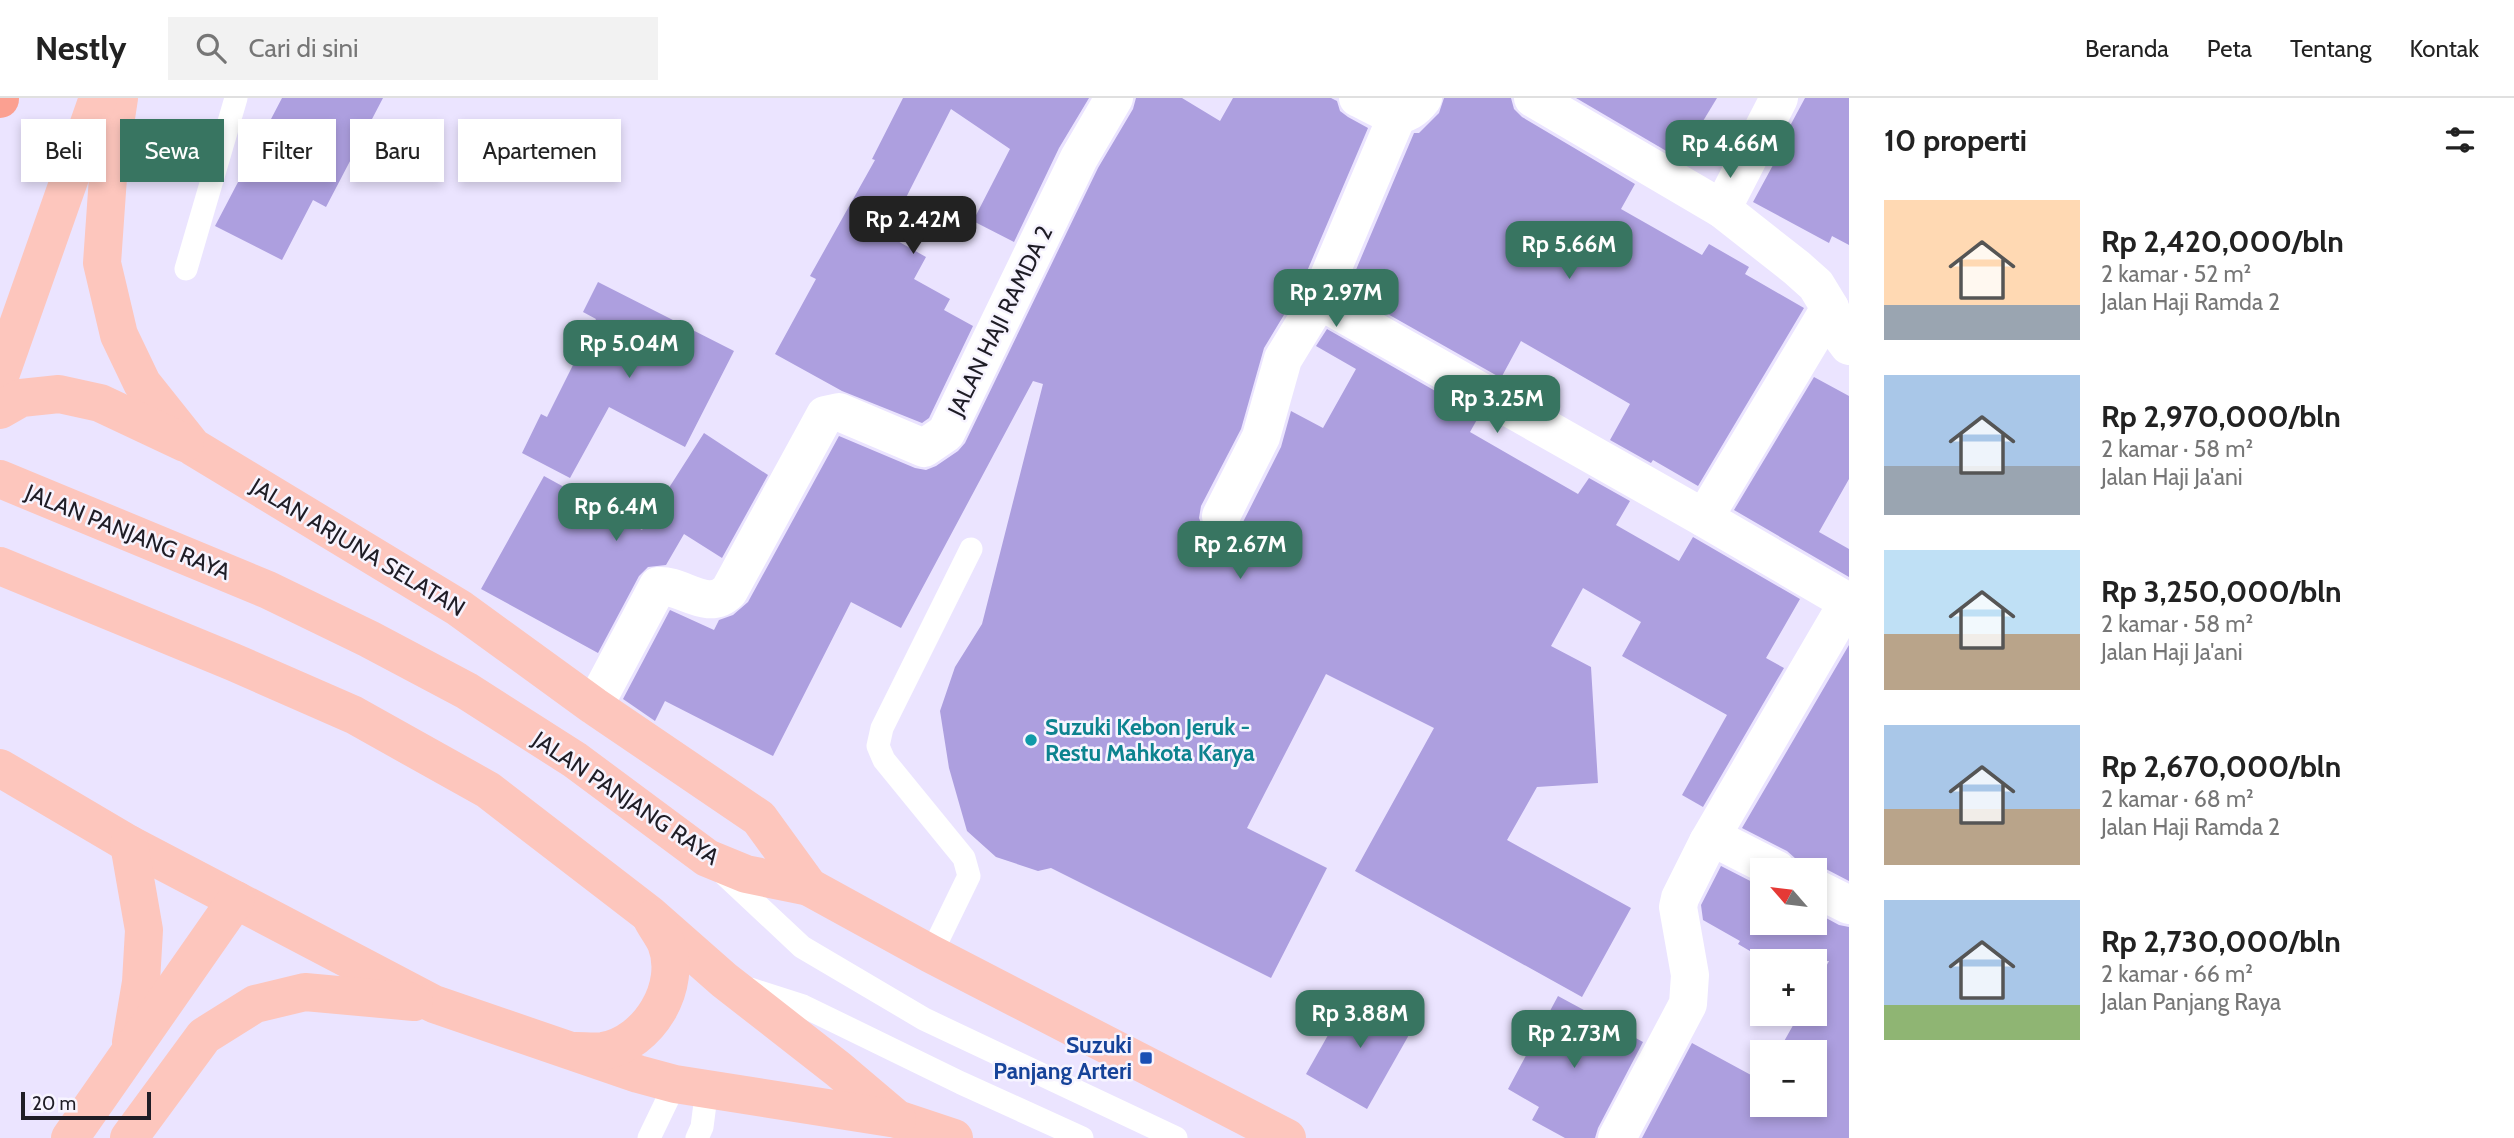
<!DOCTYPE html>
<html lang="id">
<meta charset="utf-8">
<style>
body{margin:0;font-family:Cabin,sans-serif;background:#f2f2f2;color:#222;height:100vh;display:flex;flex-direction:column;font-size:26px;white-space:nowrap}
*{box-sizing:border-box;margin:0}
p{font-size:23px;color:#767676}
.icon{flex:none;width:38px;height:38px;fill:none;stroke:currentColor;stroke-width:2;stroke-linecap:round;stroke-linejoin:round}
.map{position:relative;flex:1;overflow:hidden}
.sheet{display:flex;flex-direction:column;background:#fff;width:665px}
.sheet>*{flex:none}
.top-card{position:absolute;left:21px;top:21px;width:665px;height:63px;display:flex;gap:14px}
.needle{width:46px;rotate:298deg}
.controls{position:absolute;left:1750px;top:760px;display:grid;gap:14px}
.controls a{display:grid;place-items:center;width:77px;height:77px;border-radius:0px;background:#fff;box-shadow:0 4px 10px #0003;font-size:35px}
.scale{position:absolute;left:21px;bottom:18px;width:130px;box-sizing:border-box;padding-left:7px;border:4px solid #1f1d26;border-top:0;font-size:19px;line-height:24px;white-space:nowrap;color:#1f1d26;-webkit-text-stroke:5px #f7f4ff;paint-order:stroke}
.price{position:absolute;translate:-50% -60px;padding:0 16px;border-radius:14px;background:#387561;color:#fff;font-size:23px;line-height:46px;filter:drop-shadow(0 2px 4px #0008)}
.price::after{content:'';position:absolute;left:50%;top:42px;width:21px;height:16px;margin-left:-10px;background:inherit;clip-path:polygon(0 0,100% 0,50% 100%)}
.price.selected{background:#222;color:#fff}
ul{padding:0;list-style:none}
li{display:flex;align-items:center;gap:21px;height:175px;padding:0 35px}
li span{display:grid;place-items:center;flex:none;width:196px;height:140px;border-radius:0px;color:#555}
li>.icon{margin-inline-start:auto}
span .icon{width:84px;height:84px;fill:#fffc;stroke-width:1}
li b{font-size:30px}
h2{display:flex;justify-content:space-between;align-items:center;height:84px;padding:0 35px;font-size:30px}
.pill{padding:0 24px;border-radius:0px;background:#fff;box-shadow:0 4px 10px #0003;font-size:24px;line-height:63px}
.pill.selected{background:#387561;color:#fff}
header{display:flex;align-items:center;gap:42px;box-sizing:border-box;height:98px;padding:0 35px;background:#fff;border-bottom:2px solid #e0e0e0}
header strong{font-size:33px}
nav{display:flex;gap:38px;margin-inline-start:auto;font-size:24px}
.search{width:490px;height:63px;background:#f2f2f2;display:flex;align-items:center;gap:18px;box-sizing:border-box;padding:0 24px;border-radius:0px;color:#767676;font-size:26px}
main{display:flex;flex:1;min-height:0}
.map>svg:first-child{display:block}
.building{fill:#ad9fdf}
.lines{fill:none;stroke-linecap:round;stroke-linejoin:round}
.service{stroke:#fff;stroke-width:23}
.minor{stroke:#fff;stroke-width:38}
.primary{stroke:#fdc6bd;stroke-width:38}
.motorway{stroke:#fba091;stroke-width:38}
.culture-dot{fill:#0f9aa8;stroke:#f7f4ff;stroke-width:2.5}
.transit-dot{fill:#1a4fb4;stroke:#f7f4ff;stroke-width:2.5}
.labels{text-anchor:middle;stroke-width:5;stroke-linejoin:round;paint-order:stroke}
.street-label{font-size:23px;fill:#1f1d26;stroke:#f7f4ff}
.culture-label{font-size:23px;font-weight:bold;fill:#0d838f;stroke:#f7f4ff;text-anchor:start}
.transit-label{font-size:23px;font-weight:bold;fill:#164399;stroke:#f7f4ff;text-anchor:end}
</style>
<header>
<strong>Nestly</strong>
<div class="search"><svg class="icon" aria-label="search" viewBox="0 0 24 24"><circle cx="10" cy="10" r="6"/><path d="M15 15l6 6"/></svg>Cari di sini</div>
<nav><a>Beranda</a><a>Peta</a><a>Tentang</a><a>Kontak</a></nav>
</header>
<main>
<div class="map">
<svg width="1849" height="1040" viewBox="0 0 1849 1040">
<rect width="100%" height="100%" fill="#ebe4ff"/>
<!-- building -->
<g class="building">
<path d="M282,0H383L326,109L313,102L282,162L215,128Z"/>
<path d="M903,0H1089L1059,50L1014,144L973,123L1010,51L951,11L887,137L926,159L914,181L950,201L944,212L973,228L929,320L922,325L842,293L775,256L816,181L810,178L875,62L872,61Z"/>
<path d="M1136,0H1182L1220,23L1233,0H1331L1337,3L1340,13L1348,19L1368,30L1299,192L1264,250L1241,331L1201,408L1199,420L1203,430L1211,437L1223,440L1233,436L1241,428L1281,349L1291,313L1323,330L1356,271L1316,248L1327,231L1479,318L1470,334L1578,396L1589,380L1630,403L1616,427L1679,463L1693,439L1800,501L1766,560L1784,570L1703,709L1682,697L1727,617L1622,558L1641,524L1583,490L1551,548L1591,569L1598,685L1537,689L1507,742L1631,810L1582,899L1355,773L1434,630L1326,576L1247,730L1327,770L1271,880L1051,770L1038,773L996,759L967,733L949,670L940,613L955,569L982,526L1043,286L1033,283L901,530L851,504L773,658L665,603L655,623L623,601L670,512L714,532L719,522L733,517L748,504L839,338L915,370L926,372L936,368L958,353L965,345L1098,70L1133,11Z"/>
<path d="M1444,0H1511L1514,11L1522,19L1635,86L1621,111L1702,157L1709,146L1749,169L1745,176L1804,210L1698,388L1653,362L1651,365L1610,342L1630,306L1521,243L1501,280L1347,193L1414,35H1419L1439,15Z"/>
<path d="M1576,0H1717L1680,61Z"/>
<path d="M1805,0H1849V147L1832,138L1829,145L1753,104L1779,56L1776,54Z"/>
<path d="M598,184L734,253L685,349L609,309L570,380L522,355L541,316L547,319L596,221L583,214Z"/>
<path d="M1814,279L1849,298V381L1819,434L1849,451V479L1734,412Z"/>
<path d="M704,335L768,377L722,460L684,436L666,467L648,469L639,478L598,555L481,491L544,378L642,432Z"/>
<path d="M1849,547V783L1824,770L1814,768L1799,772L1796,761L1787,753L1742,730Z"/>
<path d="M1721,768L1762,789V824H1815V814L1839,827L1849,829V1040H1642L1692,945L1762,983V1006H1815V954H1778L1800,915H1815V889L1829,863H1767L1738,846L1740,843L1703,822L1701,807Z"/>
<path d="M1353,893L1414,928L1367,1011L1306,976Z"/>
<path d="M1558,898L1643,944L1598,1030L1595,1040H1565L1532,1022L1539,1009L1508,991Z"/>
</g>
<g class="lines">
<!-- service -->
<g class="service">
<path d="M186,171L236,0"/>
<path d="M722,774L802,849L924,921L1176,1040"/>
<path d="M931,856L969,778L964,760L884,662L878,648L882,630L971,451"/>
<path d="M750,891L803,908L961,985L1082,1040"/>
<path d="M649,1040L675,986"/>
<path d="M697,1040L702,1029L707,990"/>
</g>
<!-- minor -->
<g class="minor">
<path d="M1358,0C1385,12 1401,29 1423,0"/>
<path d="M1533,0L1722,111L1797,170L1816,187L1830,210L1840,236L1849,248"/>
<path d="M1722,111L1779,0"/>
<path d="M1319,202L1704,420L1848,504L1708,744L1680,800L1678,809L1690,877L1688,906L1617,1040"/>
<path d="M1221,418L1261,339L1283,261L1319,202L1397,18"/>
<path d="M1704,420L1830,210"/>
<path d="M594,608L658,488C682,486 707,515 729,493L825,317L839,314L924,350L946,335L1079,60L1114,0"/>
<path d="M1708,744L1716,741L1777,772"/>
<path d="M1815,790L1849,807"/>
</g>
<!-- primary -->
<g class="primary">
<path d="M119,0L109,65L102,165L119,237L142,285L193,349L459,510L594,608L759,720L809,789"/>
<path d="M0,278L98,0"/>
<path d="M0,312L21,300L59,296L100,305L185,345"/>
<path d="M0,381L268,492L369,541L467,593L575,662L707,760L746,776L809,789L931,856L1287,1040"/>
<path d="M0,468L233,564L354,617L488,692L649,816L724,882L838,971L897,1021L954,1040"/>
<path d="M0,670L129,746L434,906L638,976L675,986L897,1021"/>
<path d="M129,746L144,832L141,884L131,944"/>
<path d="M576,953C585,953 595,954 603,953C649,945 683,888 666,845C662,836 656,829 652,821"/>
<path d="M70,1040L236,802"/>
<path d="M129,1040L204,938L255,906L305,894L414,904"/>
</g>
<!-- motorway -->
<path class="motorway" d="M0,1V0"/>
</g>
<!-- markers -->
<circle class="culture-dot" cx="1031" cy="642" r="7"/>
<rect class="transit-dot" x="1139" y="953" width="14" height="14" rx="3.5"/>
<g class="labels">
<!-- street labels -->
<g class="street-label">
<text transform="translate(1000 223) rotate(-64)" y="8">JALAN HAJI RAMDA 2</text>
<text transform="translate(128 434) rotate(22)" y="8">JALAN PANJANG RAYA</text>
<text transform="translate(358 449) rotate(31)" y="8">JALAN ARJUNA SELATAN</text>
<text transform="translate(626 700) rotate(34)" y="8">JALAN PANJANG RAYA</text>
</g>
<!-- culture labels -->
<g class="culture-label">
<text x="1045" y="637">Suzuki Kebon Jeruk -<tspan x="1045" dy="26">Restu Mahkota Karya</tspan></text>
</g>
<!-- transit labels -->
<g class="transit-label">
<text x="1132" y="955">Suzuki<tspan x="1132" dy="26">Panjang Arteri</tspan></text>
</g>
</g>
</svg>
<div class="controls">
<a><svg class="needle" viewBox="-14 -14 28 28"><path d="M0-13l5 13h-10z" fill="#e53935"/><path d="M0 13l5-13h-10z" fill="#767676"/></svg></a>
<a>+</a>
<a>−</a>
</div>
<div class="scale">20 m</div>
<b class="price" style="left:1730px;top:82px">Rp 4.66M</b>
<b class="price selected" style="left:913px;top:158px">Rp 2.42M</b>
<b class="price" style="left:1569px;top:183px">Rp 5.66M</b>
<b class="price" style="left:1336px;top:231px">Rp 2.97M</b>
<b class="price" style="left:629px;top:282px">Rp 5.04M</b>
<b class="price" style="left:1497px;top:337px">Rp 3.25M</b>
<b class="price" style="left:616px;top:445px">Rp 6.4M</b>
<b class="price" style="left:1240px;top:483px">Rp 2.67M</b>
<b class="price" style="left:1360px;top:952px">Rp 3.88M</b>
<b class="price" style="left:1574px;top:972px">Rp 2.73M</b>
<div class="top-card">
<a class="pill">Beli</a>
<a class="pill selected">Sewa</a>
<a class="pill">Filter</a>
<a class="pill">Baru</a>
<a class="pill">Apartemen</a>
</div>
</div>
<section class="sheet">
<h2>10 properti<svg class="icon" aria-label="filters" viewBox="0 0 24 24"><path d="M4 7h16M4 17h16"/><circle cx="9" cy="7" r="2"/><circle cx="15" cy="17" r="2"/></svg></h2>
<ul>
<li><span style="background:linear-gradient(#ffd9b3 75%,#9aa5b1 0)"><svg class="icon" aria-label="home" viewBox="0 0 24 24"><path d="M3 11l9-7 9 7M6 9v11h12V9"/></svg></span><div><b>Rp 2,420,000/bln</b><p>2 kamar · 52 m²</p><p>Jalan Haji Ramda 2</p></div></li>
<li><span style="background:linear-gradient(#a9c7e8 65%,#9aa5b1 0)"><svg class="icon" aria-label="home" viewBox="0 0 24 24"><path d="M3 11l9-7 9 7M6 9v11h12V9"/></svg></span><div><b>Rp 2,970,000/bln</b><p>2 kamar · 58 m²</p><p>Jalan Haji Ja'ani</p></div></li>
<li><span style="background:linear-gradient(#bfe0f5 60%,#b9a48a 0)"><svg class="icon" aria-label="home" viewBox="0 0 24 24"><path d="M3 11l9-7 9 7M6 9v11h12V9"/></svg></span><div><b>Rp 3,250,000/bln</b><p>2 kamar · 58 m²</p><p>Jalan Haji Ja'ani</p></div></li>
<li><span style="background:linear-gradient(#a9c7e8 60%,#b9a48a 0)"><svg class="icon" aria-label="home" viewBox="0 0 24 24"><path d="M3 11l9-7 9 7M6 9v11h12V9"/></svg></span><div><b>Rp 2,670,000/bln</b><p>2 kamar · 68 m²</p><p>Jalan Haji Ramda 2</p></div></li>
<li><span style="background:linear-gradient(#a9c7e8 75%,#8fb573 0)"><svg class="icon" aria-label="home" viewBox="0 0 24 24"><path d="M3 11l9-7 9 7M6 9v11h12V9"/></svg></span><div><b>Rp 2,730,000/bln</b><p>2 kamar · 66 m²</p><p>Jalan Panjang Raya</p></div></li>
</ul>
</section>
</main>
